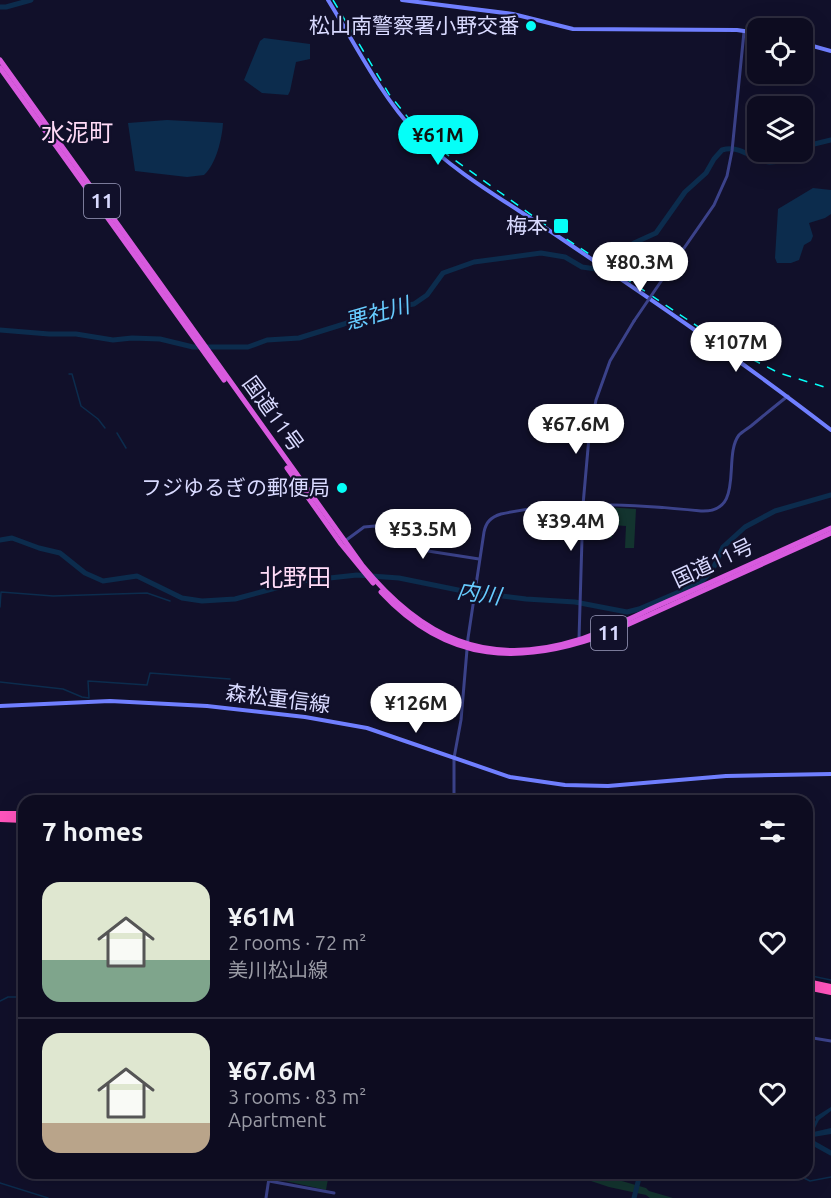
<!DOCTYPE html>
<meta charset="utf-8">
<style>
body{margin:0;font-family:Ubuntu,"Noto Sans JP",sans-serif;background:#1b1a2d;color:#f1f3f6;height:100vh;display:flex;flex-direction:column;font-size:22px;white-space:nowrap}
*{box-sizing:border-box;margin:0}
p{font-size:20px;color:#9a9ba5}
.icon{flex:none;width:33px;height:33px;fill:none;stroke:currentColor;stroke-width:2;stroke-linecap:round;stroke-linejoin:round}
.map{position:relative;flex:1;overflow:hidden}
.sheet{position:absolute;left:18px;top:795px;width:795px;height:384px;display:flex;flex-direction:column;background:#0d0c20;border-radius:18px;box-shadow:0 6px 24px #0002,0 0 0 2px #2d2c3e}
.sheet>*{flex:none}
.fabs{position:absolute;left:747px;top:18px;display:grid;gap:12px}
.fabs a{display:grid;place-items:center;width:66px;height:66px;border-radius:12px;background:#0d0c20;box-shadow:0 6px 24px #0002,0 0 0 2px #2d2c3e;font-size:30px}
.price{position:absolute;translate:-50% -51px;padding:0 14px;border-radius:21px;background:#fff;color:#222;font-size:20px;line-height:39px;filter:drop-shadow(0 2px 3px #0008)}
.price::after{content:'';position:absolute;left:50%;top:36px;width:18px;height:14px;margin-left:-9px;background:inherit;clip-path:polygon(0 0,100% 0,50% 100%)}
.price.current{background:#05fff8;color:#111}
ul{padding:0;list-style:none}
li{display:flex;align-items:center;gap:18px;height:150px;padding:0 24px}
li+li{border-top:2px solid #2d2c3e}
li span{display:grid;place-items:center;flex:none;width:168px;height:120px;border-radius:18px;color:#555}
li>.icon{margin-inline-start:auto}
span .icon{width:72px;height:72px;fill:#fffc;stroke-width:1}
li b{font-size:26px}
h2{display:flex;justify-content:space-between;align-items:center;height:72px;padding:0 24px;font-size:26px}
.map>svg:first-child{display:block}
.green{fill:#13342f}
.water{fill:#0c2c4d}
.lines{fill:none;stroke-linecap:round;stroke-linejoin:round}
.stream{stroke:#0c2c4d;stroke-width:1.5}
.river{stroke:#0c2c4d;stroke-width:5}
.tertiary{stroke:#3b428a;stroke-width:3}
.secondary{stroke:#707fff;stroke-width:4}
.trunk{stroke:#d85ade;stroke-width:5}
.motorway{stroke:#ff54bc;stroke-width:6}
.rail{stroke:#05fff8;stroke-width:1.5;stroke-dasharray:9 8;stroke-linecap:butt}
.tertiary-bridge{stroke:#3b428a;stroke-width:3}
.poi-dot{fill:#05fff8;stroke:#11102a;stroke-width:2}
.labels{text-anchor:middle;stroke-width:4.5;stroke-linejoin:round;paint-order:stroke}
.shield{fill:#11102a;stroke:#9d9dbf;stroke-width:1.5}
.shield-label{font-size:20px;font-weight:bold;fill:#d9daff}
.poi-label{font-size:21px;fill:#d9daff;stroke:#11102a;text-anchor:end}
.street-label{font-size:21px;fill:#d9daff;stroke:#11102a}
.water-label{font-size:22px;font-style:italic;fill:#67ccff;stroke:#11102a}
.quarter-label{font-size:24px;fill:#ffdbf7;stroke:#11102a}
</style>
<div class="map">
<svg width="831" height="1198" viewBox="0 0 831 1198">
<rect width="100%" height="100%" fill="#11102a"/>
<!-- green -->
<g class="green">
<path d="M605,507L636,509L634,548H625L626,526L613,525L612,538L604,537Z"/>
<path d="M249,1173H329L326,1190Z"/>
<path d="M567,1173H594L646,1188L649,1191L673,1198H650L646,1195L609,1187Z"/>
</g>
<!-- water -->
<g class="water">
<path d="M264,38L310,44V59L296,62L290,91L288,95L262,93L244,80L260,41Z"/>
<path d="M167,120L223,123C222,139 216,164 204,175L187,177L135,171L128,123Z"/>
<path d="M813,188L831,190V214L825,218L809,223L813,236L811,241L804,245L799,260L791,263H777L775,258L778,209Z"/>
<path d="M831,1107V1111L819,1120L814,1130L809,1133L831,1128V1134L807,1138V1130L816,1120L815,1117Z"/>
</g>
<g class="lines">
<!-- stream -->
<g class="stream">
<path d="M69,374H72L81,406L98,419L105,428"/>
<path d="M117,433L126,448"/>
<path d="M0,607L1,592L53,596L147,593L170,601"/>
<path d="M0,682L63,689L82,697L89,698L88,681L147,685L150,673L230,679"/>
<path d="M807,975L831,980"/>
<path d="M0,1001L8,997H18L24,991"/>
<path d="M794,1173L810,1181L831,1177"/>
<path d="M0,1183L48,1198"/>
</g>
<!-- river -->
<g class="river">
<path d="M0,7H6L31,0"/>
<path d="M802,147L831,140"/>
<path d="M0,330L49,334H76L113,340L132,338L160,339L193,347H248L267,340L299,338L344,324L380,309L414,304L427,295L443,273L474,262L541,253L565,257L582,267L596,269L634,243L656,233L685,192L706,173L714,159L722,150C750,142 760,179 794,152"/>
<path d="M0,540L12,538L39,548L60,553L85,573L103,581L137,576L182,598L202,601L235,599L302,581L357,575L399,578L463,591L526,599L575,602L627,612L639,609L700,583L712,571L723,547L745,527L775,511L831,495"/>
<path d="M807,1143H813L831,1153"/>
<path d="M634,1198L640,1174L638,1173"/>
</g>
<!-- tertiary -->
<g class="tertiary">
<path d="M664,277L714,205L727,176L732,151L744,32"/>
<path d="M345,541L364,527L375,526L428,551L479,559"/>
<path d="M579,639L583,505L589,437L596,400L610,361L634,321"/>
<path d="M454,801V758L461,720L468,638L484,532C486,522 491,517 501,514C567,500 635,504 701,511C746,513 722,457 739,435C742,432 747,429 751,426C763,416 775,406 788,396"/>
<path d="M807,1037L831,1041"/>
<path d="M269,1181L334,1193"/>
<path d="M266,1198L269,1178"/>
</g>
<!-- secondary -->
<g class="secondary">
<path d="M328,0C356,45 379,93 416,133C451,171 512,205 556,235C649,298 742,361 831,430"/>
<path d="M402,0L513,14L573,29L737,30L758,33"/>
<path d="M802,43L831,51"/>
<path d="M0,706L110,701L207,706L305,717L367,728L510,777L565,785L608,786L726,776L831,774"/>
</g>
<!-- trunk -->
<g class="trunk">
<path d="M0,60L362,565C421,637 486,669 578,640C605,631 631,618 657,606C715,581 773,554 831,528"/>
<path d="M0,68L224,380"/>
<path d="M287,468L341,544L373,583"/>
<path d="M381,592C448,664 521,666 609,633L831,533"/>
</g>
<!-- motorway -->
<g class="motorway">
<path d="M0,814H24"/>
<path d="M0,819L24,820"/>
<path d="M807,982L831,987"/>
<path d="M807,987L831,992"/>
</g>
<!-- rail -->
<path class="rail" d="M333,0L389,94L415,126L445,153L547,226L730,348L779,373L831,389"/>
<!-- tertiary-bridge -->
<path class="tertiary-bridge" d="M634,321L664,277"/>
</g>
<!-- markers -->
<g class="poi-dot">
<circle cx="531" cy="26" r="6"/>
<rect x="553" y="218" width="16" height="16" rx="3"/>
<circle cx="342" cy="488" r="6"/>
</g>
<g class="labels">
<!-- shield labels -->
<g class="shield">
<rect x="84" y="184" width="36" height="34" rx="4.5"/>
<rect x="591" y="616" width="36" height="34" rx="4.5"/>
</g>
<g class="shield-label">
<text x="102" y="208">11</text>
<text x="609" y="640">11</text>
</g>
<!-- poi labels -->
<g class="poi-label">
<text x="519" y="33">松山南警察署小野交番</text>
<text x="548" y="233">梅本</text>
<text x="330" y="495">フジゆるぎの郵便局</text>
</g>
<!-- street labels -->
<g class="street-label">
<text transform="translate(273 414) rotate(54)" y="7">国道11号</text>
<text transform="translate(713 563) rotate(-25)" y="7">国道11号</text>
<text transform="translate(278 699) rotate(7)" y="7">森松重信線</text>
</g>
<!-- water labels -->
<g class="water-label">
<text transform="translate(377 313) rotate(-16)" y="8">悪社川</text>
<text transform="translate(479 593) rotate(8)" y="8">内川</text>
</g>
<!-- quarter labels -->
<g class="quarter-label">
<text x="77" y="141">水泥町</text>
<text x="295" y="586">北野田</text>
</g>
</g>
</svg>
<div class="fabs">
<a><svg class="icon" aria-label="locate" viewBox="0 0 24 24"><circle cx="12" cy="12" r="6"/><path d="M12 2v4M12 18v4M2 12h4M18 12h4"/></svg></a>
<a><svg class="icon" aria-label="layers" viewBox="0 0 24 24"><path d="M12 4l9 5-9 5-9-5zM3 14l9 5 9-5"/></svg></a>
</div>
<b class="price current" style="left:438px;top:166px">¥61M</b>
<b class="price" style="left:640px;top:293px">¥80.3M</b>
<b class="price" style="left:736px;top:373px">¥107M</b>
<b class="price" style="left:576px;top:455px">¥67.6M</b>
<b class="price" style="left:571px;top:552px">¥39.4M</b>
<b class="price" style="left:423px;top:560px">¥53.5M</b>
<b class="price" style="left:416px;top:734px">¥126M</b>
<section class="sheet">
<h2>7 homes<svg class="icon" aria-label="filters" viewBox="0 0 24 24"><path d="M4 7h16M4 17h16"/><circle cx="9" cy="7" r="2"/><circle cx="15" cy="17" r="2"/></svg></h2>
<ul>
<li><span style="background:linear-gradient(#dfe7d0 65%,#7fa58c 0)"><svg class="icon" aria-label="home" viewBox="0 0 24 24"><path d="M3 11l9-7 9 7M6 9v11h12V9"/></svg></span><div><b>¥61M</b><p>2 rooms · 72 m²</p><p>美川松山線</p></div><svg class="icon" aria-label="heart" viewBox="0 0 24 24"><path d="M12 20l-8-8c-3-5 5-10 8-4 3-6 11-1 8 4z"/></svg></li>
<li><span style="background:linear-gradient(#dfe7d0 75%,#b9a48a 0)"><svg class="icon" aria-label="home" viewBox="0 0 24 24"><path d="M3 11l9-7 9 7M6 9v11h12V9"/></svg></span><div><b>¥67.6M</b><p>3 rooms · 83 m²</p><p>Apartment</p></div><svg class="icon" aria-label="heart" viewBox="0 0 24 24"><path d="M12 20l-8-8c-3-5 5-10 8-4 3-6 11-1 8 4z"/></svg></li>
</ul>
</section>
</div>
